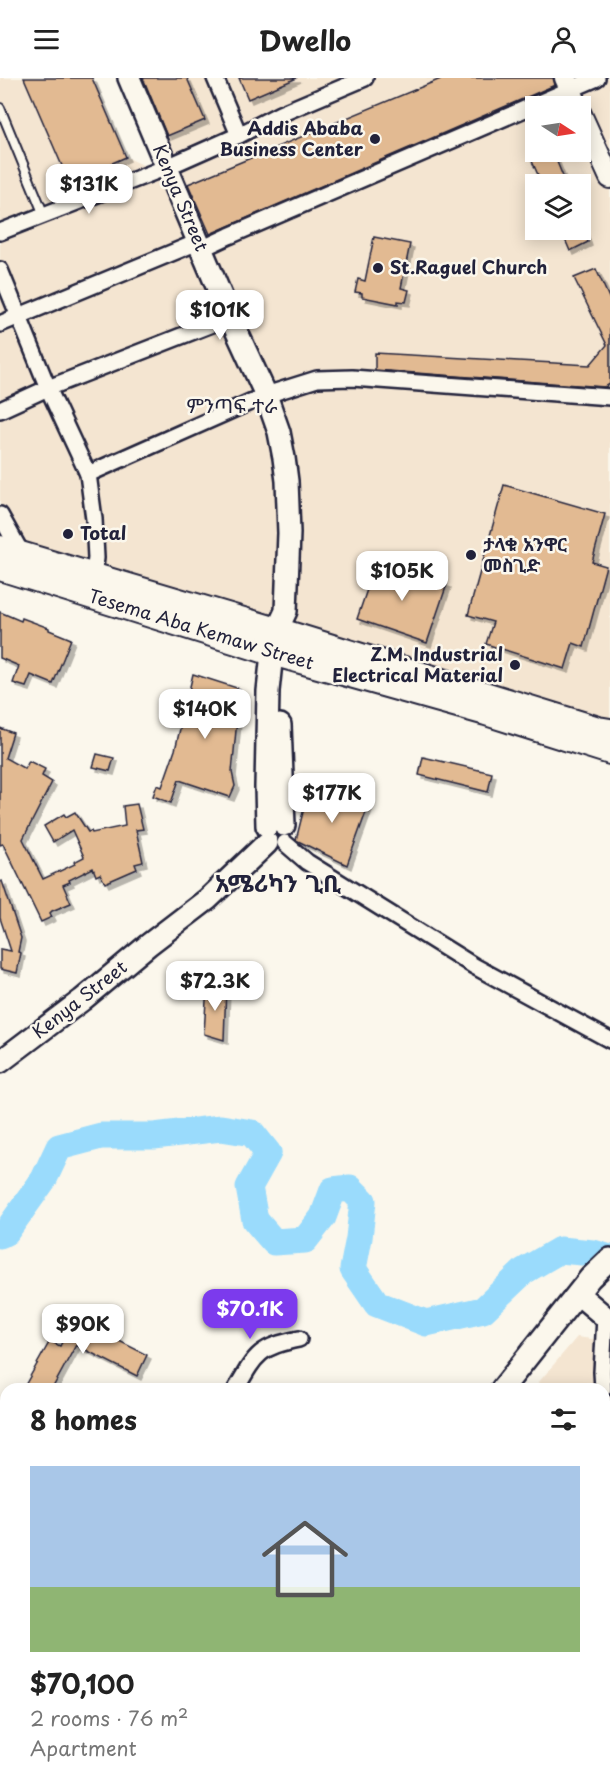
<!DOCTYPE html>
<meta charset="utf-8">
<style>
body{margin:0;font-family:"Playpen Sans","Noto Sans Ethiopic",sans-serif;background:#f6f6f6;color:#222;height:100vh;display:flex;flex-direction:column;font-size:22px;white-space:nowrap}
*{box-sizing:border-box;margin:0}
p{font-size:20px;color:#767676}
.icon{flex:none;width:33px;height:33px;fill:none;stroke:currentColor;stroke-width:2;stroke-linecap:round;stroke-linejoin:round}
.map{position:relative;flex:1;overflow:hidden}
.sheet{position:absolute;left:0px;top:1305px;width:610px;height:404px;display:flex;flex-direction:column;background:#fff;border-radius:18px 18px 0 0;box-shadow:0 3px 15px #0003}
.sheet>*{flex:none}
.needle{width:39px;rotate:102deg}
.tools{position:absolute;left:525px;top:18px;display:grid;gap:12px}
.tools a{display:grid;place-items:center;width:66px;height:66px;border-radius:0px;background:#fff;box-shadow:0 3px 15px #0003;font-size:30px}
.price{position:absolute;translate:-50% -51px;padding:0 14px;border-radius:12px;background:#fff;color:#222;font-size:20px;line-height:39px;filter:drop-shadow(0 2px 3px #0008)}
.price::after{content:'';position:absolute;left:50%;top:36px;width:18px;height:14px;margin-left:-9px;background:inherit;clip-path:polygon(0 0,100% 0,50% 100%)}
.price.current{background:#7c3aed;color:#fff}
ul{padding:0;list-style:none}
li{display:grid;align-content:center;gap:12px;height:318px;padding:0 30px}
li span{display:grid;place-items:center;height:186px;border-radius:0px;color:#555}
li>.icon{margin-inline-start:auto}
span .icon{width:108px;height:108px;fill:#fffc;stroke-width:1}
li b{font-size:26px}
h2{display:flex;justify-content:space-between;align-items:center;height:72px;padding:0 30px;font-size:26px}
header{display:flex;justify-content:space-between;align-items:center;height:78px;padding:0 30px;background:#fff;font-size:27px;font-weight:700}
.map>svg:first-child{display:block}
.built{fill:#f4e5d1;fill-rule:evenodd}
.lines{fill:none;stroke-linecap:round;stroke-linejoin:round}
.river{stroke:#9adbfc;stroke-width:27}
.building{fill:#e2ba92;stroke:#22223b;stroke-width:1.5;filter:url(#shadow)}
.service-casing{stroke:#22223b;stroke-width:12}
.minor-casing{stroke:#22223b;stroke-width:20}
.tertiary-casing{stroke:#22223b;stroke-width:24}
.secondary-casing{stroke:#22223b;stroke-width:26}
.primary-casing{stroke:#22223b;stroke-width:28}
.service{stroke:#fbf7ec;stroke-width:8}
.minor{stroke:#fbf7ec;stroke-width:15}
.tertiary{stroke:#fbf7ec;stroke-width:20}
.secondary{stroke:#fbf7ec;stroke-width:21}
.primary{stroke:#fbf7ec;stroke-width:24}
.poi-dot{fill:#22223b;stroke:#fbf7ec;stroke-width:2}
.labels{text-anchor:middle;stroke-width:5;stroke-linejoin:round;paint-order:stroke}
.poi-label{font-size:18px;font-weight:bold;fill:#22223b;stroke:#fbf7ec;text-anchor:start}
.street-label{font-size:18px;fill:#22223b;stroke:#fbf7ec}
.neighbourhood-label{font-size:20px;fill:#22223b;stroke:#fbf7ec}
.district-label{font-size:24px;font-weight:bold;fill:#22223b;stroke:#fbf7ec}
</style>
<header><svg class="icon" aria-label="menu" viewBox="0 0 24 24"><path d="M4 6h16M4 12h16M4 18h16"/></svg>Dwello<svg class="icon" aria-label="person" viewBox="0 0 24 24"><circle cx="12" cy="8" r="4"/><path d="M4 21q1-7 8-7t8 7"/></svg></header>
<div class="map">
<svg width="610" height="1708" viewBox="0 0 610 1708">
<defs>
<filter id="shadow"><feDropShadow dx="4" dy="4" stdDeviation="0" flood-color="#0004"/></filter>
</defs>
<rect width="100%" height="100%" fill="#fbf7ec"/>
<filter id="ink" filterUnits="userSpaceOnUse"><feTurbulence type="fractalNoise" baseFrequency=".0167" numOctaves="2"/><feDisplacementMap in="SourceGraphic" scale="12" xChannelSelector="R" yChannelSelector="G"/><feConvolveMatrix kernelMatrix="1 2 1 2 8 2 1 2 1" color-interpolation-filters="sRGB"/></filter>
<g filter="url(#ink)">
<!-- built -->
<g class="built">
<path d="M0,0H92L126,79L166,98L124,0H610V646L0,467ZM536,28H580V74H536ZM536,106H580V152H536Z"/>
<path d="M577,1259L605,1263L610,1268V1694L607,1708H230L234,1702H604V1311H533Z"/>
</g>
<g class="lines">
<!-- river -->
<path class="river" d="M0,1157L6,1154L44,1101L59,1069L101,1058H154L221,1050L252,1055L268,1075L249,1109L255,1142L274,1164L305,1162L323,1139L333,1112L350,1110L363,1123L359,1160L353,1191L377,1226L426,1245L483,1232L524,1193L560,1172L593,1175L610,1180"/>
</g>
<!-- building -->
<g class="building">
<path d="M24,0H92L126,79L69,104Z"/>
<path d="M143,0H187L205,42L167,58Z"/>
<path d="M239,0H297L248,21Z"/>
<path d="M443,0H553L555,7L210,156L188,106Z"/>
<path d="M528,74H553L566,106H542Z"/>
<path d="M561,152H584L588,164L570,173Z"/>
<path d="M374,159L410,166L401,210L409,212L406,224L398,223V226L362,219V215L355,214L358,201L365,203Z"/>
<path d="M596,191L610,222V306L605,309L375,292V275L590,287L607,267L574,200Z"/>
<path d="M504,407L605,436L592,484L606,488L584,569L573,565L565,591L486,566L493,544L468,537Z"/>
<path d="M377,482L447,506L427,565L357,541Z"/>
<path d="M0,534L21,543L22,540L49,550V552L71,561L53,606L31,597L26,609L13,605L19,588L0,580Z"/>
<path d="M193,596L240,611L232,694L235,708L230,719L179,702L171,725L153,718L157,707L162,709L175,672Z"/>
<path d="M0,650L13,655L5,680L25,691L29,683L45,691L42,698L52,704L23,761L43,801L75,786L74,784L84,779L72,752L53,764L44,748L64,736L66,739L75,734L88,754L91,753L92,755L125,748L123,728L137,726L143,751L136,752L143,784L135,786L137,791L105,805L100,796L96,798L93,790L69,802L70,804L63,807L71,825L52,833L50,835L52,839L41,844L3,766L0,767Z"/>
<path d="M97,676L114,680L110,693L93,689Z"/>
<path d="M423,679L492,695L488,714L419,697Z"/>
<path d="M308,714L370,723L347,787L296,762Z"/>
<path d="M2,803L21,860L18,874L21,875L17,895L0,891V871L11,873L0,840V804Z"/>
<path d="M207,906L226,909L224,962L204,956Z"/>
<path d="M74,1240L147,1277L137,1298L76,1267L52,1311H23L50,1263L60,1268Z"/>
</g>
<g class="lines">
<defs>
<path id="service" d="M0,30L44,137"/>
<g id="minor">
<path d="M215,0L239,57"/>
<path d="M0,154L167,89L239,57L280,36L365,0"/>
<path d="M201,171L229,158L597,0"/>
<path d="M0,192L48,310L88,396L94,441L96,480L93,506"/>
<path d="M0,246L198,164"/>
<path d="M0,332L48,310L230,239"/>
<path d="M88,396L266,317L317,301L352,300L610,319"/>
<path d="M0,437L23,478"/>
<path d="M285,765L307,784L474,888L610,962"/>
<path d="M236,1311C256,1276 259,1269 299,1261"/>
<path d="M603,1311L602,1294L605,1239"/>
<path d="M604,1331L607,1353L604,1385"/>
<path d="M0,1377L6,1370"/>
<path d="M0,1542L6,1535"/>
</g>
<g id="tertiary">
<path d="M565,0L578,28"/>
<path d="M580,34L610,100"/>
</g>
<g id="secondary">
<path d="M129,0L230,239L266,317L279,354L284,380L287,403L289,455L286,533L277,552L272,575L268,613L266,709L267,748"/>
<path d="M280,647L284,747"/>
<path d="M0,984L82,922L148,867L208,821L267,765"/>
<path d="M578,1216L610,1243"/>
<path d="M502,1311L590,1200L610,1181"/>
<path d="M194,1708L197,1702"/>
</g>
<g id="primary">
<path d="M0,470L277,552L598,651L610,653"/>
<path d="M0,490L272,575L486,635L610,674"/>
</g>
</defs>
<!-- service casing -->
<use href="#service" class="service-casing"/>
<!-- minor casing -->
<use href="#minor" class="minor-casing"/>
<!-- tertiary casing -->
<use href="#tertiary" class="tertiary-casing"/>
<!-- secondary casing -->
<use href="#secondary" class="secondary-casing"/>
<!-- primary casing -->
<use href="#primary" class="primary-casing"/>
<!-- service -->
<use href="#service" class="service"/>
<!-- minor -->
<use href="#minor" class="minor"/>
<!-- tertiary -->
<use href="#tertiary" class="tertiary"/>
<!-- secondary -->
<use href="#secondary" class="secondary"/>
<!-- primary -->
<use href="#primary" class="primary"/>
</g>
</g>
<!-- markers -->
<g class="poi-dot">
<circle cx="375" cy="61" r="6"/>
<circle cx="378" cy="190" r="6"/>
<circle cx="68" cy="456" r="6"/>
<circle cx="471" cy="477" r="6"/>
<circle cx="515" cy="587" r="6"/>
</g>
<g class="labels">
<!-- poi labels -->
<g class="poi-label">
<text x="363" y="57" text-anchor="end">Addis Ababa<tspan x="363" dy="21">Business Center</tspan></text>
<text x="390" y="196">St.Raguel Church</text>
<text x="80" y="462">Total</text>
<text x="483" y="473">ታላቁ አንዋር<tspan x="483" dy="21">መስጊድ</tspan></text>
<text x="503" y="583" text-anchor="end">Z.M. Industrial<tspan x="503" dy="21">Electrical Material</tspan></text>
</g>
<!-- street labels -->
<g class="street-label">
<text transform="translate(180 120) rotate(67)" y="6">Kenya Street</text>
<text transform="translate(201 552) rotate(17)" y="6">Tesema Aba Kemaw Street</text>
<text transform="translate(80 922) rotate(-38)" y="6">Kenya Street</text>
</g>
<!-- neighbourhood labels -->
<g class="neighbourhood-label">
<text x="232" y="335">ምንጣፍ ተራ</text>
</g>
<!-- district labels -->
<g class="district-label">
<text x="278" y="814">አሜሪካን ጊቢ</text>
</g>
</g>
</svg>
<div class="tools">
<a><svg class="needle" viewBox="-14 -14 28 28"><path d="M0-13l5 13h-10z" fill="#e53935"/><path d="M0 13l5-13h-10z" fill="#767676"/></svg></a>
<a><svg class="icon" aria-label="layers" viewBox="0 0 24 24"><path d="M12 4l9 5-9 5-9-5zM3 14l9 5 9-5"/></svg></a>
</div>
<b class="price" style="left:89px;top:137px">$131K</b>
<b class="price" style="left:220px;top:263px">$101K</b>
<b class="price" style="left:402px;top:524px">$105K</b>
<b class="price" style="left:205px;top:662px">$140K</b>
<b class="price" style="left:332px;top:746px">$177K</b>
<b class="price" style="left:215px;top:934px">$72.3K</b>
<b class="price current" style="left:250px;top:1262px">$70.1K</b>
<b class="price" style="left:83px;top:1277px">$90K</b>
<section class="sheet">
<h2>8 homes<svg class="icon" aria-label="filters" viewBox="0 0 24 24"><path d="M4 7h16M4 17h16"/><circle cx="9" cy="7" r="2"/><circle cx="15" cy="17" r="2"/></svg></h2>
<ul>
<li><span style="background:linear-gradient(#a9c7e8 65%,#8fb573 0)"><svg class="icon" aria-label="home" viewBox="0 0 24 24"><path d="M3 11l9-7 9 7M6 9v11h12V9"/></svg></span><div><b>$70,100</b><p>2 rooms · 76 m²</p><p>Apartment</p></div></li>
</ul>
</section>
</div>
